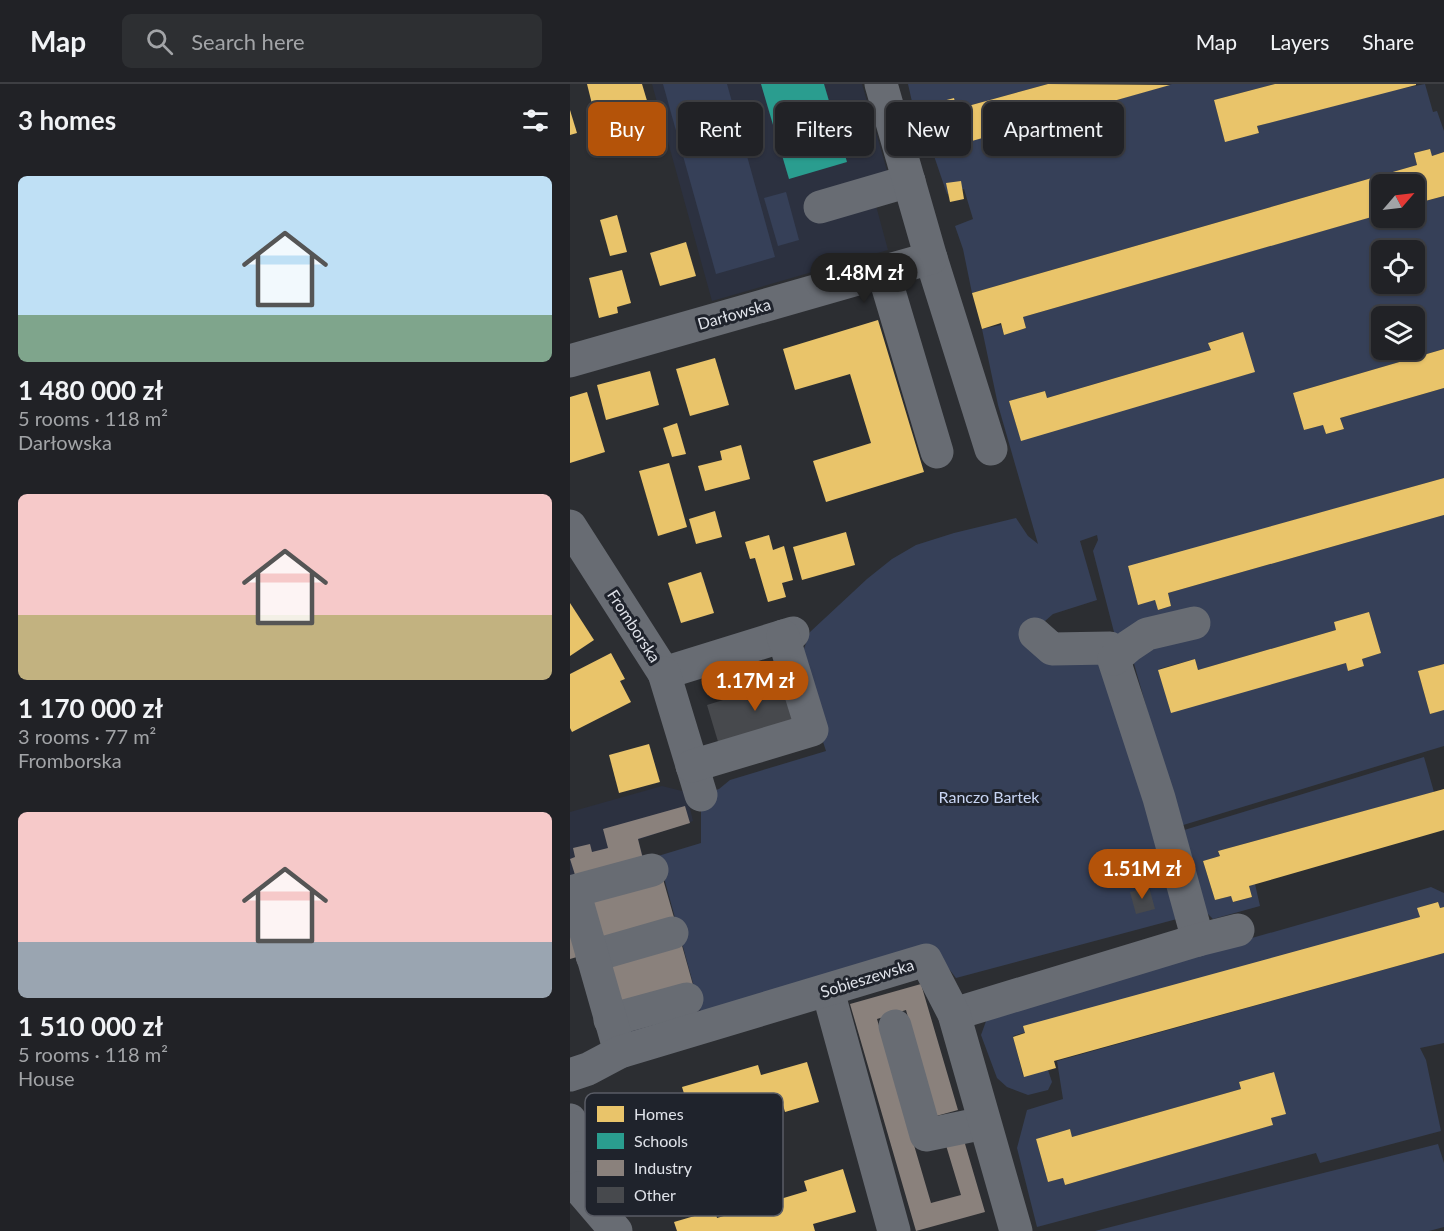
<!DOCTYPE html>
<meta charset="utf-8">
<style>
body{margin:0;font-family:Lato,sans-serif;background:#2d2f32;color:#f1f3f6;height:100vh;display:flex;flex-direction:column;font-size:22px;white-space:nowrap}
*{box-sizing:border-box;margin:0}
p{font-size:20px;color:#a2a4a7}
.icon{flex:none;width:33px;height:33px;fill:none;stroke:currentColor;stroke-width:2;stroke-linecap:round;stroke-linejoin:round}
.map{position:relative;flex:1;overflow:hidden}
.details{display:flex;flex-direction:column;background:#212226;width:570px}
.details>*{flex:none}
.guide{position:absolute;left:18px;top:18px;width:570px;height:54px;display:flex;gap:12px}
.needle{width:39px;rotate:62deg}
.fabs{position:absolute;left:801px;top:90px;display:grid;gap:12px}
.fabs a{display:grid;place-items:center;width:54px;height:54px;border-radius:9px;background:#212226;box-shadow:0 2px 4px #0004,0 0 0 2px #3e3f43;font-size:30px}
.price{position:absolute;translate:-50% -51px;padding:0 14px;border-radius:21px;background:#b45309;color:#fff;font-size:20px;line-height:39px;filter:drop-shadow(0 2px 3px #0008)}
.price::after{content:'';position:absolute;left:50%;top:36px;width:18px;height:14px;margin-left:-9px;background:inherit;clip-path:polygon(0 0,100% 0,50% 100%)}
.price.on{background:#222;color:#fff}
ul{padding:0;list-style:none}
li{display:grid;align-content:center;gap:12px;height:318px;padding:0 18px}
li span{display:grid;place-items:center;height:186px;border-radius:9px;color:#555}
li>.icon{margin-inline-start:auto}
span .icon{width:108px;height:108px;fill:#fffc;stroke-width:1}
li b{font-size:26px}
h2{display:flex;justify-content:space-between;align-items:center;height:72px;padding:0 18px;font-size:26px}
.chip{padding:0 21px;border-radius:9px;background:#212226;box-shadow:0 2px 4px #0004,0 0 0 2px #3e3f43;font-size:21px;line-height:54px}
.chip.on{background:#b45309;color:#fff}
header{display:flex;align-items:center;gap:36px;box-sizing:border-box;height:84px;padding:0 30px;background:#212226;border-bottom:2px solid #3e3f43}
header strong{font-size:28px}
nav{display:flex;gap:33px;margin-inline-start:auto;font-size:21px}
.search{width:420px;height:54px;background:#2d2f32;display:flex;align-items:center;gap:15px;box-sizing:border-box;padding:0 21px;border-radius:9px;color:#a2a4a7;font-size:22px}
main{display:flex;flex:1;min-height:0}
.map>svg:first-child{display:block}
.built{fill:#2c3140}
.green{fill:#364058;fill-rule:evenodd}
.homes{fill:#e9c46a}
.schools{fill:#2a9d8f}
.industry{fill:#8a817c}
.building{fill:#47494d}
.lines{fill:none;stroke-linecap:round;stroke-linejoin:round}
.minor{stroke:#686c73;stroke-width:33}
.labels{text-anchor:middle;stroke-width:6;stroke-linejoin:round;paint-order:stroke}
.street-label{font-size:16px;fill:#dfe2e9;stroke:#1f232c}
.park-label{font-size:16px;fill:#c8d5f3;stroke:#1f232c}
.key{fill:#1f232c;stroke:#595c65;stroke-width:1.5}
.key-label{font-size:16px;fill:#dfe2e9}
</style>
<header>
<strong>Map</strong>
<div class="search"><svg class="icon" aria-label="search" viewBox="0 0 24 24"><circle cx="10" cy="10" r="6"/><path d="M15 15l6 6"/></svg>Search here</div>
<nav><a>Map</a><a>Layers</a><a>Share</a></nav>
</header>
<main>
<section class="details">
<h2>3 homes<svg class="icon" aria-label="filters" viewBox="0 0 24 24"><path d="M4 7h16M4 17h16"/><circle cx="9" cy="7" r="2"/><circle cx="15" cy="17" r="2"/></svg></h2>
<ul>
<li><span style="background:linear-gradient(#bfe0f5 75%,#7fa58c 0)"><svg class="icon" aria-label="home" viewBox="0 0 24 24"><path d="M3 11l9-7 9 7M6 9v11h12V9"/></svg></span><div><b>1 480 000 zł</b><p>5 rooms · 118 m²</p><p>Darłowska</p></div></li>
<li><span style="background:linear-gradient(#f6c9c9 65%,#c2b280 0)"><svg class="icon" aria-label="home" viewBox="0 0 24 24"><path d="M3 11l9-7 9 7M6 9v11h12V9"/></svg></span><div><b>1 170 000 zł</b><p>3 rooms · 77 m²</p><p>Fromborska</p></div></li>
<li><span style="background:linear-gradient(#f6c9c9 70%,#9aa5b1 0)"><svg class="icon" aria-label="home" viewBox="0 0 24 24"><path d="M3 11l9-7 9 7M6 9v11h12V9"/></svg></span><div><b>1 510 000 zł</b><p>5 rooms · 118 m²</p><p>House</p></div></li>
</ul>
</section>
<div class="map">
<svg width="874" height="1147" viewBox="0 0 874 1147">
<rect width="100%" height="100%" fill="#2c2e32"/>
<!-- built -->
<g class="built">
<path d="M82,0H292L324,111L305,118L318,166L142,217Z"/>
<path d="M92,702L116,708L123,737L68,756L74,775L93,795L132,932L38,958L0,822V728Z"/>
</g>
<!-- green -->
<g class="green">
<path d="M93,0H157L205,173L146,190Z"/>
<path d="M338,0H478L387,25L384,14L350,23L363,68L602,0H705L644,16L655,57L689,49L687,42L820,7L855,0L863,28L867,27L874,47V68L862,72L859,65L844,69L847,81L402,209L393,165L385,142L403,135L394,105L377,110L363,69L354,71Z"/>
<path d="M216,108L229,156L208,162L194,114Z"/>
<path d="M874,112V265L723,309L734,346L753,341L756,350L774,345L770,334L874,304V394L558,483L568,520L585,516L589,526L601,522L598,509L874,431V580L848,587L860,630L874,626V662L610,742L561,569L550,553L544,548L523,467L528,456L527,451L510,457L527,516L483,530L475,537L482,565L540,564L607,835L386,894L362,863L132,932L88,772L131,759V711L149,705L160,696L256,667L228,581L240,548L297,495L322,475L346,461L384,449L446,434L458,452L468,460L428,321L412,245L431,241L434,251L456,244L453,233L811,130L812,134H844L845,120ZM812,166H844V200H812ZM812,232H844V266H812ZM673,248L684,288L451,356L439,317L475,307L477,314L641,266L639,258ZM799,528L811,569L792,575L794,582L779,587L776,579L601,628L589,585L625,575L628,586L766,546L764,538Z"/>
<path d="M854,673L864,708L648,767L650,772L633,777L645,816L661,812L664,818L682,813L679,802L685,800L690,822L643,835L635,827L611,747Z"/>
<path d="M861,803L874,809V823L870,824L867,818L848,824L850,833L443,952L453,992L478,986L482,998L478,1006L458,1011L437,1003L427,994L411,951L419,929Z"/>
<path d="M874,869V959L850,964L856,976L871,1047L750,1079L746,1069L467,1143L447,1064L457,1026L493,1015L487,977ZM703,988L715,1030L701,1034L702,1041L495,1101L493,1094L478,1098L466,1055L500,1045L502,1053L671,1005L669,998Z"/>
<path d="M868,1060L874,1079V1143L859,1147H525Z"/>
</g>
<!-- homes -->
<g class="homes">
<path d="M17,0H72L78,20L50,28L47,17L23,24Z"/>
<path d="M478,0L600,1L363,68L350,23L384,14L387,25Z"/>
<path d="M705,0H846V1L687,42L689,49L655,58L644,16Z"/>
<path d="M0,26L7,49L0,51Z"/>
<path d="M860,65L862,72L874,68V112L844,120V100H812V130L453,233L456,244L434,251L431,239L412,245L402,209L847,81L844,69Z"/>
<path d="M391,97L394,115L380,118L376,99Z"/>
<path d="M47,131L57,168L40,172L30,136Z"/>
<path d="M116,158L126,192L90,202L80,169Z"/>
<path d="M52,186L61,219L47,223L48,229L29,234L19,194Z"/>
<path d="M308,236L354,388L256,418L243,377L301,359L280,290L225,306L213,265Z"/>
<path d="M673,248L685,288L451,357L439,317L475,307L477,314L641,266L638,259Z"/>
<path d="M874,265V304L770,334L774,345L756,350L753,341L734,346L723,309Z"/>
<path d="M145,274L159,321L120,332L106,285Z"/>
<path d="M80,287L89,321L36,336L27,301Z"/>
<path d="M17,308L35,368L0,379V313Z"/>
<path d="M107,339L116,370L102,373L93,344Z"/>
<path d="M171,361L180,395L135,407L128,382L152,376L150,367Z"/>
<path d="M99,379L117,443L88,452L69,387Z"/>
<path d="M874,394V431L598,509L601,522L588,526L585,516L568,521L558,482Z"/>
<path d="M145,427L152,453L126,460L119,435Z"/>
<path d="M276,448L285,481L232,496L223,463Z"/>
<path d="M199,451L203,466L214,462L223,496L212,499L216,513L198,518L185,474L180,475L175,458Z"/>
<path d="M131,488L144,529L111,539L98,499Z"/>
<path d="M0,519L24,556L0,572Z"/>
<path d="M799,528L811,569L792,575L794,582L778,587L776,579L601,629L588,586L625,575L628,586L766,546L764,538Z"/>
<path d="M41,569L55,595L50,597L61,618L2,648L0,644V590Z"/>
<path d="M874,580V626L860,630L848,587Z"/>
<path d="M79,660L90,698L49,709L39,671Z"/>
<path d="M874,705V746L679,802L682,813L663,818L661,812L645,816L633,777L650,772L648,767Z"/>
<path d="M868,818L870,824L874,823V869L484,977L486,984L454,993L443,953L455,949L453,942L850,833L847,824Z"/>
<path d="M237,978L249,1018L215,1028L213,1021L120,1049L122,1056L85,1066L74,1028L116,1016L112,1003L188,981L191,991Z"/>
<path d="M704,988L716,1030L701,1034L703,1041L495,1101L493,1094L478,1098L466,1055L500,1045L502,1053L671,1005L669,998Z"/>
<path d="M273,1085L286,1128L243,1140L245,1147H107L104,1138L145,1126L147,1134L237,1107L234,1097Z"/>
</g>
<!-- schools -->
<path class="schools" d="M191,0H254L277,78L219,95Z"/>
<!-- industry -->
<g class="industry">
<path d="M115,722L120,739L68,755L73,775L6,794L0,775L5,773L3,764L20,760L22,768L38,764L33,745Z"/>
<path d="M93,795L105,837L26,860L14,818Z"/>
<path d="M0,824L14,871L0,875Z"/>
<path d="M111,858L123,901L42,925L30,882Z"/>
<path d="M351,900L388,1026L366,1032L336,926L307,935L361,1119L391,1111L375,1058L393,1053L415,1128L346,1147L280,920Z"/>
</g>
<!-- building -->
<g class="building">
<path d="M220,595L233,635L149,661L137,621Z"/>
<path d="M579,803L585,825L566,830L560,808Z"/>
</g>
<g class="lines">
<!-- minor -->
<g class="minor">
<path d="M250,123L339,97"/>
<path d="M361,174L421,365"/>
<path d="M313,187L367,368"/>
<path d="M0,277L361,174L311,0"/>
<path d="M0,442L94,589L223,549"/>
<path d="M465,550L482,565L540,564L589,714L628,856"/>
<path d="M544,575L559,562L577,550L624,539"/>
<path d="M94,589L131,711"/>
<path d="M122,682L242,646L213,552"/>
<path d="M22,872L102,849"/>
<path d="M258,907L324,1147"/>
<path d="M384,930L628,856L668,846"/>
<path d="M40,936L117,915"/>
<path d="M325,942L356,1051L414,1039"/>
<path d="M50,968L4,807L82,786"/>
<path d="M0,991L18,985L50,968L356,876L384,930L446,1147"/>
<path d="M0,1036L24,1120"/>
<path d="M9,1104L46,1147"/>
</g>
</g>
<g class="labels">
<!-- street labels -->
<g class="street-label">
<text transform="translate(164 230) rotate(-16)" y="6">Darłowska</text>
<text transform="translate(64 542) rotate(57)" y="6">Fromborska</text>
<text transform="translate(297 894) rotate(-17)" y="6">Sobieszewska</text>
</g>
<!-- park labels -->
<g class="park-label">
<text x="419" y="719">Ranczo Bartek</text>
</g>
</g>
<!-- legend -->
<rect x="15" y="1009" width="198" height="123" rx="9" class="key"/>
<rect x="27" y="1022" width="27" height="16" fill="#e9c46a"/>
<rect x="27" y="1049" width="27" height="16" fill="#2a9d8f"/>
<rect x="27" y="1076" width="27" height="16" fill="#8a817c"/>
<rect x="27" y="1103" width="27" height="16" fill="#47494d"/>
<g class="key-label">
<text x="64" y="1036">Homes</text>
<text x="64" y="1063">Schools</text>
<text x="64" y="1090">Industry</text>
<text x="64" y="1117">Other</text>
</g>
</svg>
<div class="fabs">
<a><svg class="needle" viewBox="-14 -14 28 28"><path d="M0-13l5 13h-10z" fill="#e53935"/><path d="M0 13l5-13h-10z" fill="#a2a4a7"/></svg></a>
<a><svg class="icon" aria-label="locate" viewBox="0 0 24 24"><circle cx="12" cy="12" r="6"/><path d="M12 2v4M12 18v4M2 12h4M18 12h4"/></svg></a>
<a><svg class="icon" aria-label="layers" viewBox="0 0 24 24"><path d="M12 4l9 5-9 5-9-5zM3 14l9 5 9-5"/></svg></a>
</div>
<b class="price on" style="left:294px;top:220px">1.48M zł</b>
<b class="price" style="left:185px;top:628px">1.17M zł</b>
<b class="price" style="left:572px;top:816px">1.51M zł</b>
<div class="guide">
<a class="chip on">Buy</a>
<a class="chip">Rent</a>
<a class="chip">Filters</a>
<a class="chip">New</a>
<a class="chip">Apartment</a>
</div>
</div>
</main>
